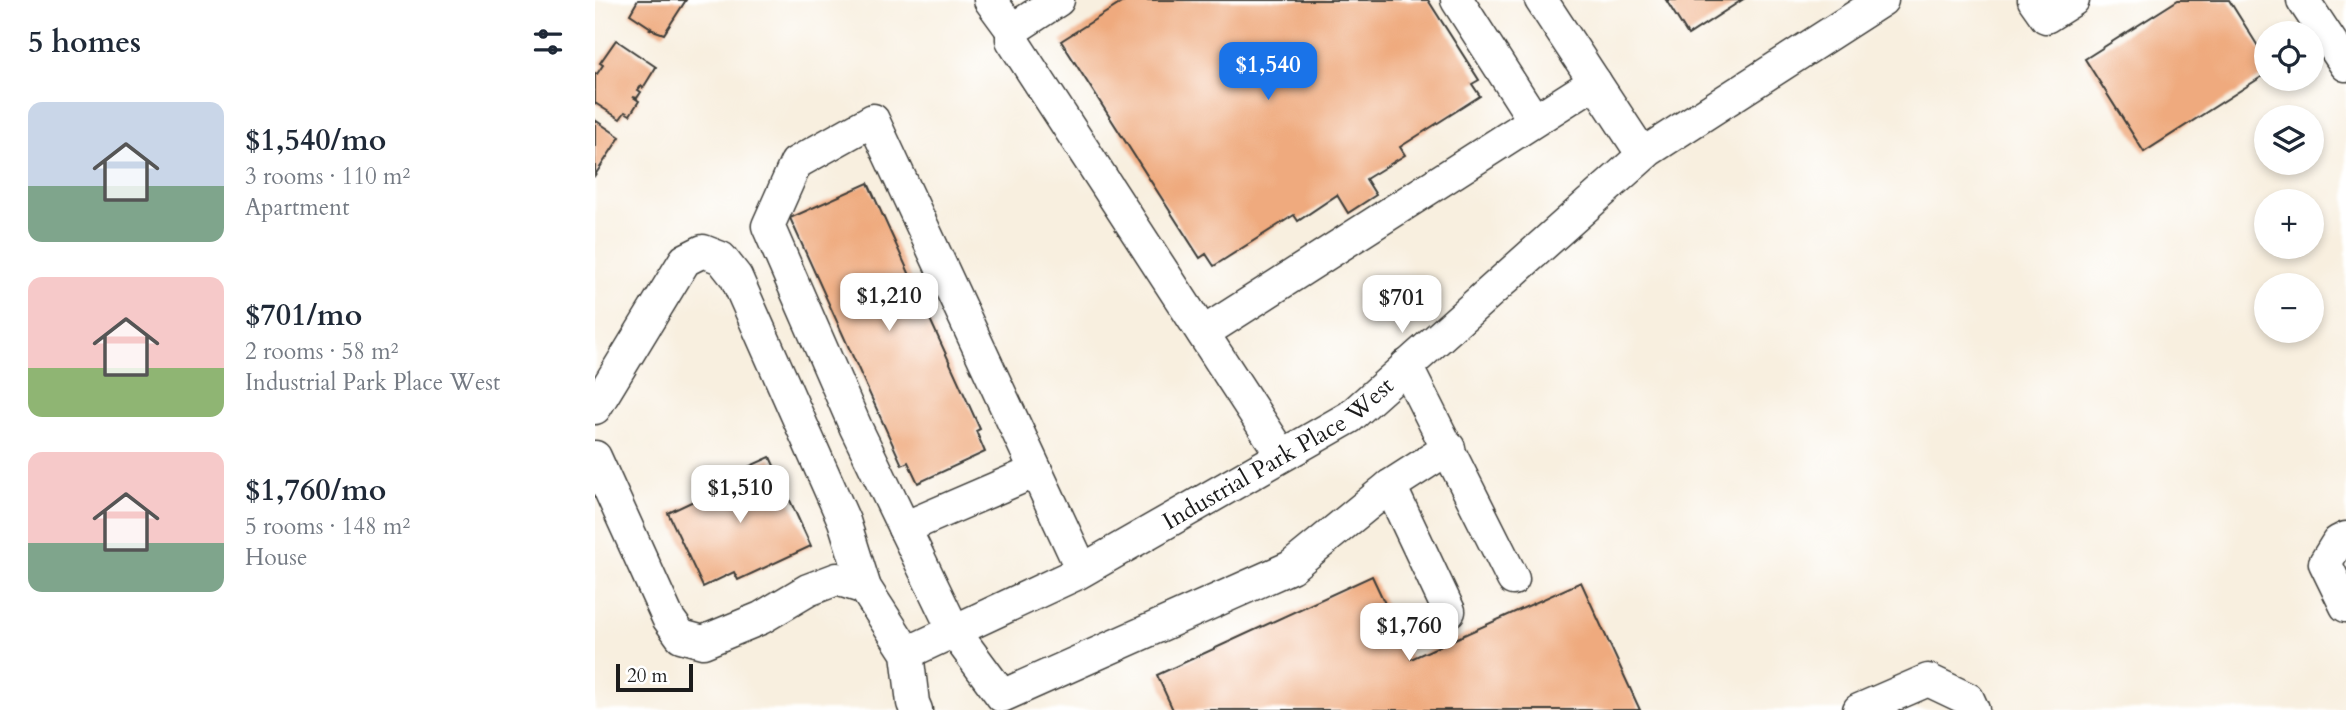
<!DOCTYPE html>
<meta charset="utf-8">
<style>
body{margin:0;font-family:Cardo,serif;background:#f6f6f7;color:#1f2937;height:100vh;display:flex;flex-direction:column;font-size:26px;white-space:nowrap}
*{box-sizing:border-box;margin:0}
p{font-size:23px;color:#747a83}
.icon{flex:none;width:38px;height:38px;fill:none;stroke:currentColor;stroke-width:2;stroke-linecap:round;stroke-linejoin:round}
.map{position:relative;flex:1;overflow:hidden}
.sheet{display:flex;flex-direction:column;background:#fff;width:595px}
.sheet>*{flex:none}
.controls{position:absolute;left:1659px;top:21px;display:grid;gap:14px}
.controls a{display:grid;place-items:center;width:70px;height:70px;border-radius:50%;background:#fff;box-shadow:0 4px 10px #0003;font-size:35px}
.scale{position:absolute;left:21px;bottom:18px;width:77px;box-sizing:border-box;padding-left:7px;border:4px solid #1c1c1c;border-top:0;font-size:19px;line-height:24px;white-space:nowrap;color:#1c1c1c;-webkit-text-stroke:5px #fff;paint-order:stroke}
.price{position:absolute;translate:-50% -60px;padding:0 16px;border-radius:14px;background:#fff;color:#222;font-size:23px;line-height:46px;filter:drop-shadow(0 2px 4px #0008)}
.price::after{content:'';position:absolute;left:50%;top:42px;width:21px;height:16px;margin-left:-10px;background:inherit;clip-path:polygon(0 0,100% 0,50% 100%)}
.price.selected{background:#1a73e8;color:#fff}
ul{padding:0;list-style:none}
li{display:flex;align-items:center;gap:21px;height:175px;padding:0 28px}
li span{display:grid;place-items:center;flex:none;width:196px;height:140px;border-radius:14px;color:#555}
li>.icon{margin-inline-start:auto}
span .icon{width:84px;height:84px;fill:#fffc;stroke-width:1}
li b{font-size:30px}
h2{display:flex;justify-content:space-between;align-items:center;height:84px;padding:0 28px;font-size:30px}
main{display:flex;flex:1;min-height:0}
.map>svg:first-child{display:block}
.building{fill:#efaa7e}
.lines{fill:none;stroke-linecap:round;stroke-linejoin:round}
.minor-casing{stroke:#3d3c39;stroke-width:35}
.minor{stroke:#fff;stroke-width:32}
.labels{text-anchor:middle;stroke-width:5;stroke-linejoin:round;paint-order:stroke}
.street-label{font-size:24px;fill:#1c1c1c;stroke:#fff}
</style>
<main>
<section class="sheet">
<h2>5 homes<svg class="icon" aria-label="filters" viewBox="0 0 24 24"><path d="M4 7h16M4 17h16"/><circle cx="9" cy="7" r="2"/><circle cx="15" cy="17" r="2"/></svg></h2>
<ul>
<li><span style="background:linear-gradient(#c9d6e8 60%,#7fa58c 0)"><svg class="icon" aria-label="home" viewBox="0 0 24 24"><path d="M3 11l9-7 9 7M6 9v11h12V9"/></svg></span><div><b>$1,540/mo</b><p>3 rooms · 110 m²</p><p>Apartment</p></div></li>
<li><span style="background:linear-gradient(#f6c9c9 65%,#8fb573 0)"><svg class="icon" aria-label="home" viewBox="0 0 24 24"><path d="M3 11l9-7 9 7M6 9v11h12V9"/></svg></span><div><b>$701/mo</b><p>2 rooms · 58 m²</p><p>Industrial Park Place West</p></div></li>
<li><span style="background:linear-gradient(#f6c9c9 65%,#7fa58c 0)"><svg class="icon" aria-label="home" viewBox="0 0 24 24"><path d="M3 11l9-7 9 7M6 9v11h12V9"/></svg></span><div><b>$1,760/mo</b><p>5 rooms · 148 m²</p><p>House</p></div></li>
</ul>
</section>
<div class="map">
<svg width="1751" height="710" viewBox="0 0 1751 710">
<rect width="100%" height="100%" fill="#fff"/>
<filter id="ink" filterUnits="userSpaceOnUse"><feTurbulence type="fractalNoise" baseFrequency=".0143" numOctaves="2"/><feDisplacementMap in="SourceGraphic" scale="14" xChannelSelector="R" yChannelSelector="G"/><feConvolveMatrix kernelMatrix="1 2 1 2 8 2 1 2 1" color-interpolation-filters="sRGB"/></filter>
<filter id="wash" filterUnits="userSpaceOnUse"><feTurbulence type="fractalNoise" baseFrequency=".00686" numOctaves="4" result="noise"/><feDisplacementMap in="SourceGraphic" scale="28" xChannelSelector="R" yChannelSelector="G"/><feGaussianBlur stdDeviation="1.57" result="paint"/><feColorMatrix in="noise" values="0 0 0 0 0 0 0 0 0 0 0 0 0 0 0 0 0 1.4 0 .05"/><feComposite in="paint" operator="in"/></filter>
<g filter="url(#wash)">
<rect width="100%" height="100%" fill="#f8efdf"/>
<g id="blocks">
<!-- building -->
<g class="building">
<path d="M43,0H91L69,34L55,29L56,28L35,14Z"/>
<path d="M531,0H833L884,80L877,84L885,96L805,147L810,155L771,179L781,195L753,213L742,195L703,221L699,215L619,266L611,254L605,258L466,41Z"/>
<path d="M1071,0H1147L1093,35Z"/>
<path d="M1583,0H1634L1671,59V74L1549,152L1490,59Z"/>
<path d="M21,40L61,67L48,88L46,86L43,90L46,92L42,98L38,97L44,101L35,115L30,112L25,119L0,103V73L2,74L8,65L5,63Z"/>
<path d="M0,120L25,137L0,175Z"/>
<path d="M273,183L385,429L381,431L390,452L323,483L313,462L307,465L195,218Z"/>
<path d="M175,457L216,546L143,580L139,572L108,587L73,513L105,498L102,490Z"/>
<path d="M777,576L816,659L986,582L1045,710H578L562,675Z"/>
</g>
</g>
</g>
<g filter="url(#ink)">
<use href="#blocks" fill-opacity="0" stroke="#3d3c39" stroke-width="2"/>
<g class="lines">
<defs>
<g id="minor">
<path d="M395,0L417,30"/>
<path d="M463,0L417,30V40L687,455"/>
<path d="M862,0L939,120"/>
<path d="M946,0L1048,155"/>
<path d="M1439,0L1451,17L1478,0"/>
<path d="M1708,0L1751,65"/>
<path d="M608,333L1000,82"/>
<path d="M811,366L918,579"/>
<path d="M0,408L90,260L108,251L126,258L141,277L249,521L270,588L312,653L318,703L321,710"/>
<path d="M0,457L73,618L86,636L108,642L166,618L213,590L242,579L270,588"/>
<path d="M309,528L441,471"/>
<path d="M1751,538L1743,542L1730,563L1751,606"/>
<path d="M487,570L278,120L201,163L173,226L261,428L359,631L407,696L696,567L795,486"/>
<path d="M854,611L795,486L854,448"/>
<path id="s1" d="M312,653L481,574L755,417L1054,150L1287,0"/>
<path d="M1264,710L1333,680L1373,699L1378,710"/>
</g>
</defs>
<!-- minor casing -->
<use href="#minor" class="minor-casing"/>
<!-- minor -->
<use href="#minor" class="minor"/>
</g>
</g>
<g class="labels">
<!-- street labels -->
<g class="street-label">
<text dy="8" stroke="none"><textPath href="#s1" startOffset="422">Industrial Park Place West</textPath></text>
</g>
</g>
</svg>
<div class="controls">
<a><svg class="icon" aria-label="locate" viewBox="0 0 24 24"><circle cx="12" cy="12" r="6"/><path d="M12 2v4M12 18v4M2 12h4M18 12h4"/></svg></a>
<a><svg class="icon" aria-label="layers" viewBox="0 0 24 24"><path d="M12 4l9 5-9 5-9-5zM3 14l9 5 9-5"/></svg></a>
<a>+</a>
<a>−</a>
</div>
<div class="scale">20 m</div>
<b class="price selected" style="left:673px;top:102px">$1,540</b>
<b class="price" style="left:294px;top:333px">$1,210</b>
<b class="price" style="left:807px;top:335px">$701</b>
<b class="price" style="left:145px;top:525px">$1,510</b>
<b class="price" style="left:814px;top:663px">$1,760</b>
</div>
</main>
